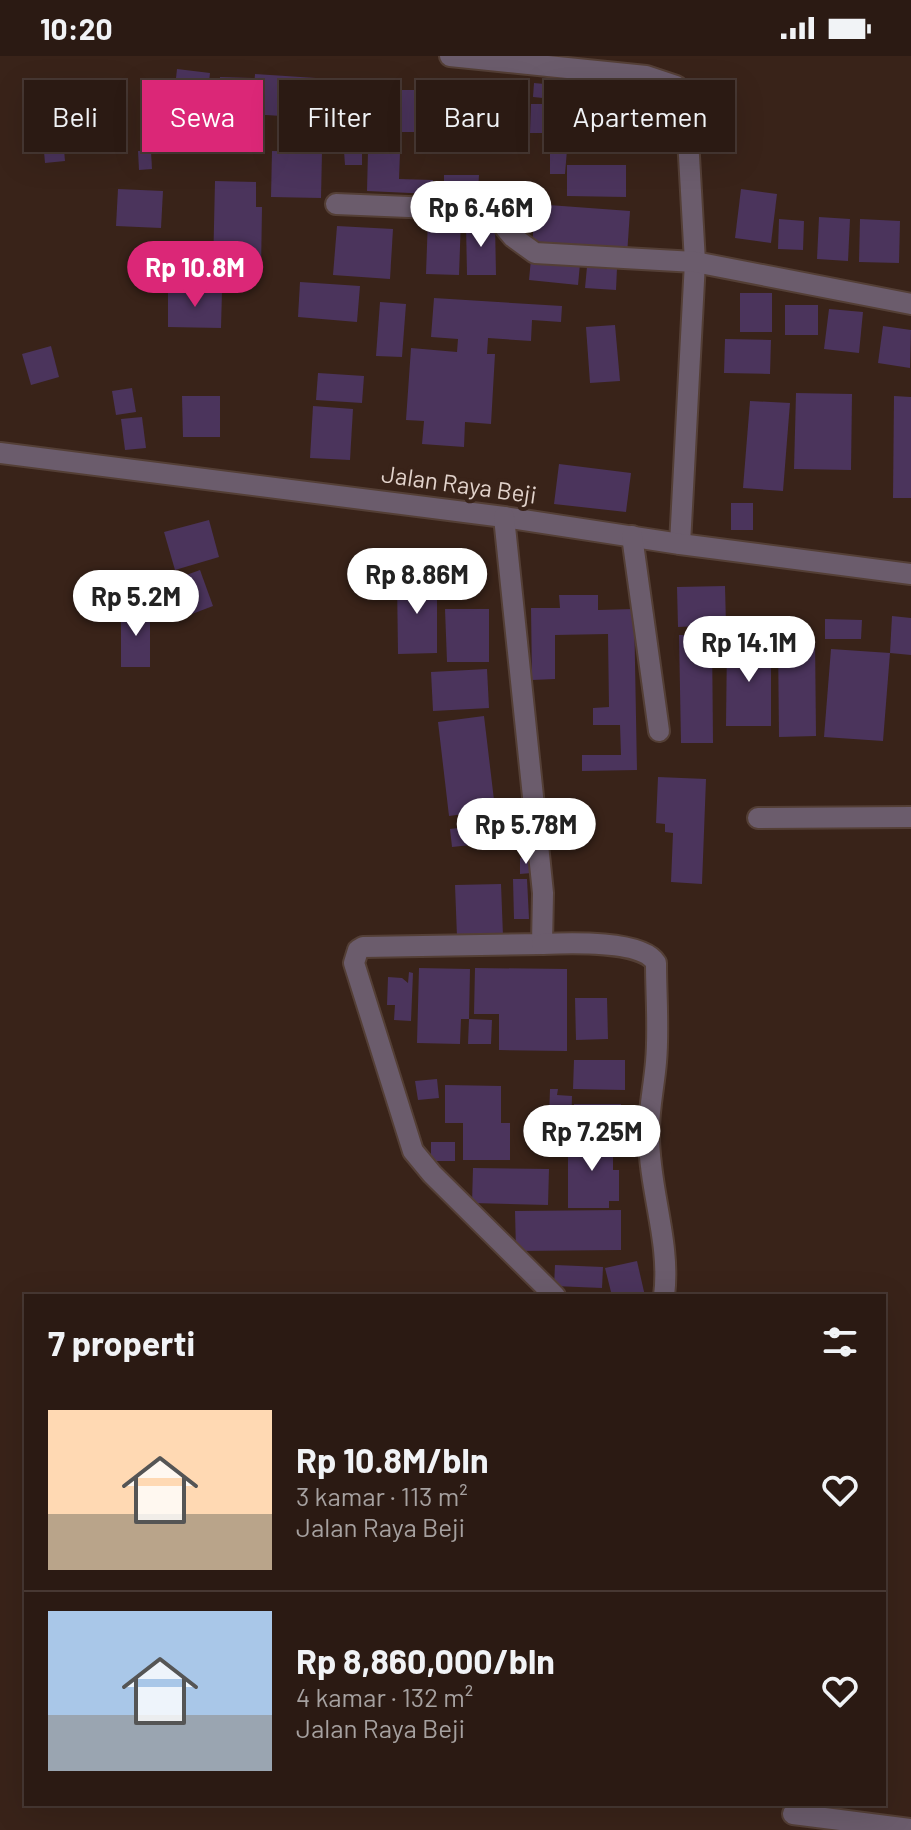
<!DOCTYPE html>
<html lang="id">
<meta charset="utf-8">
<style>
body{margin:0;font-family:Barlow,sans-serif;background:#372721;color:#f1f3f6;height:100vh;display:flex;flex-direction:column;font-size:30px;white-space:nowrap}
*{box-sizing:border-box;margin:0}
p{font-size:26px;color:#a6a1a0}
.icon{flex:none;width:44px;height:44px;fill:none;stroke:currentColor;stroke-width:2;stroke-linecap:round;stroke-linejoin:round}
.map{position:relative;flex:1;overflow:hidden}
.drawer{position:absolute;left:24px;top:1238px;width:862px;height:512px;display:flex;flex-direction:column;background:#2b1a13;border-radius:0px;box-shadow:0 8px 32px #0002,0 0 0 2px #473833}
.drawer>*{flex:none}
.banner{position:absolute;left:24px;top:24px;width:864px;height:72px;display:flex;gap:16px}
.price{position:absolute;translate:-50% -68px;padding:0 18px;border-radius:28px;background:#fff;color:#222;font-size:26px;line-height:52px;filter:drop-shadow(0 2px 4px #0008)}
.price::after{content:'';position:absolute;left:50%;top:48px;width:24px;height:18px;margin-left:-12px;background:inherit;clip-path:polygon(0 0,100% 0,50% 100%)}
.price.active{background:#db2777;color:#fff}
ul{padding:0;list-style:none}
li{display:flex;align-items:center;gap:24px;height:200px;padding:0 24px}
li+li{border-top:2px solid #473833}
li span{display:grid;place-items:center;flex:none;width:224px;height:160px;border-radius:0px;color:#555}
li>.icon{margin-inline-start:auto}
span .icon{width:96px;height:96px;fill:#fffc;stroke-width:1}
li b{font-size:34px}
h2{display:flex;justify-content:space-between;align-items:center;height:96px;padding:0 24px;font-size:34px}
.tag{padding:0 28px;border-radius:0px;background:#2b1a13;box-shadow:0 8px 32px #0002,0 0 0 2px #473833;font-size:28px;line-height:72px}
.tag.active{background:#db2777;color:#fff}
.status{display:flex;justify-content:space-between;align-items:center;height:56px;padding:0 40px;background:#2b1a13;direction:ltr}
.status svg{height:22px;fill:currentColor}
.map>svg:first-child{display:block}
.building{fill:#4b345c}
.lines{fill:none;stroke-linecap:round;stroke-linejoin:round}
.minor-casing{stroke:#543f36;stroke-width:24}
.minor{stroke:#6b5c6c;stroke-width:20}
.labels{text-anchor:middle;stroke-width:8;stroke-linejoin:round;paint-order:stroke}
.street-label{font-size:24px;fill:#e2d3cc;stroke:#392319}
</style>
<div class="status"><b>10:20</b><svg viewBox="0 0 49 12"><path d="M0 12V9h3v3zM5 12V6h3v6zM10 12V3h3v9zM15 12V0h3v12zM26 1h20v11H26zM47 4h2v5h-2z"/></svg></div>
<div class="map">
<svg width="911" height="1774" viewBox="0 0 911 1774">
<rect width="100%" height="100%" fill="#392319"/>
<!-- building -->
<g class="building">
<path d="M177,13L210,17L206,53L173,50Z"/>
<path d="M255,18L316,22L313,62L252,58Z"/>
<path d="M220,21L253,22L251,54L219,53Z"/>
<path d="M498,23V34L483,35V24Z"/>
<path d="M330,27L362,29L359,72L327,70Z"/>
<path d="M534,27L555,29L553,43L533,41Z"/>
<path d="M372,34H437V76H373Z"/>
<path d="M482,42L519,43L518,75H482Z"/>
<rect x="453" y="43" width="24" height="32"/>
<path d="M531,48H553L552,77H530Z"/>
<path d="M562,48L622,55L618,93L558,86Z"/>
<rect x="220" y="65" width="42" height="32"/>
<path d="M63,82L65,105L45,107L43,84Z"/>
<path d="M550,94H567L565,118H550Z"/>
<path d="M138,95H151L152,113L139,114Z"/>
<path d="M272,95L322,96L321,142L271,141Z"/>
<path d="M344,95H362V109H345Z"/>
<path d="M368,95L400,96L399,123L433,124L432,138L367,135Z"/>
<path d="M567,109H626V141L567,140Z"/>
<path d="M444,119H479L478,135L444,134Z"/>
<path d="M215,125L256,126V151H262L261,215L213,214Z"/>
<path d="M118,133L163,135L161,172L116,170Z"/>
<path d="M741,133L777,138L771,187L735,182Z"/>
<path d="M535,148L630,155L627,199L532,192Z"/>
<path d="M819,161L850,163L848,205L817,203Z"/>
<path d="M428,162L461,163L459,219L426,218Z"/>
<path d="M779,163L804,165L803,194L778,193Z"/>
<path d="M860,163L900,165L899,207L859,206Z"/>
<path d="M466,167H495L496,219H467Z"/>
<path d="M337,170L393,173L390,223L333,219Z"/>
<path d="M531,203L580,208L578,229L529,224Z"/>
<path d="M587,211L617,212L616,234L585,232Z"/>
<path d="M300,226L360,230L357,266L298,261Z"/>
<path d="M168,233L222,235L221,272L168,271Z"/>
<rect x="740" y="237" width="32" height="39"/>
<path d="M434,242L562,250L561,266L532,264L531,285L488,282L487,298H495L491,368L465,366L464,391L422,388L424,365L406,364L411,292L457,296L458,283L431,281Z"/>
<path d="M380,246L406,248L402,301L376,300Z"/>
<rect x="785" y="249" width="33" height="30"/>
<path d="M829,253L863,256L859,297L824,293Z"/>
<path d="M615,269L620,325L590,327L586,271Z"/>
<path d="M883,270L911,274L910,312L878,307Z"/>
<path d="M725,283L771,284L770,318L724,317Z"/>
<path d="M51,290L59,321L31,329L22,298Z"/>
<path d="M318,317L364,320L362,347L316,344Z"/>
<path d="M132,332L136,356L116,359L112,335Z"/>
<path d="M796,337L852,338L851,414L794,413Z"/>
<path d="M182,340H220V381H183Z"/>
<path d="M894,340L911,341V442H893Z"/>
<path d="M750,345L790,347L783,435L743,432Z"/>
<path d="M313,350L353,353L350,404L310,402Z"/>
<path d="M142,361L146,392L125,394L121,363Z"/>
<path d="M559,408L631,417L626,456L554,448Z"/>
<rect x="731" y="447" width="22" height="27"/>
<path d="M209,464L219,501L175,514L164,476Z"/>
<path d="M200,514L213,550L192,558L178,522Z"/>
<path d="M397,523H437V597L398,598Z"/>
<path d="M725,530L726,569L678,571L677,531Z"/>
<path d="M559,539H598V554L634,553L637,714L582,715V699H621L620,669H593V652L609,651L608,578L555,579V623L532,624L531,552H560Z"/>
<rect x="121" y="552" width="29" height="59"/>
<path d="M445,553H489V606H447Z"/>
<path d="M892,560L911,562V599L890,597Z"/>
<path d="M825,563L862,564L861,583H825Z"/>
<path d="M679,579H712L713,687H681Z"/>
<path d="M778,583H815L816,680L779,681Z"/>
<path d="M727,585L771,586V670H726Z"/>
<path d="M831,593L890,597L883,685L824,681Z"/>
<path d="M487,613L489,652L433,655L431,616Z"/>
<path d="M484,660L499,786L452,791L450,773L466,771L464,758L449,760L438,666Z"/>
<path d="M658,721L706,723L702,828L671,826L673,777L665,776V768L656,767Z"/>
<path d="M531,801L532,817L520,818V802Z"/>
<path d="M513,823H527L529,863H514Z"/>
<path d="M501,828L503,880L457,881L455,829Z"/>
<path d="M419,912L470,913L469,963H461L460,988L417,987Z"/>
<path d="M475,912L567,913V995L499,994V958H474Z"/>
<path d="M409,916L413,917L411,965L394,964L395,949H387L388,921L402,922L408,927Z"/>
<path d="M575,942H607L608,983L576,984Z"/>
<path d="M469,963L492,964L491,988H468Z"/>
<path d="M574,1004H625V1034L573,1033Z"/>
<path d="M437,1023L439,1042L418,1044L415,1025Z"/>
<path d="M445,1029L501,1030V1067H510V1104H463V1067H445Z"/>
<path d="M550,1033H558L557,1039L572,1040L571,1074L557,1073L558,1062L549,1061Z"/>
<rect x="574" y="1048" width="47" height="27"/>
<path d="M568,1081H613V1114H619V1145H609V1152H568Z"/>
<rect x="431" y="1086" width="24" height="19"/>
<path d="M473,1112L549,1113L548,1149L472,1147Z"/>
<path d="M621,1154V1194L516,1195L515,1155Z"/>
<path d="M637,1205L645,1240H612L605,1212Z"/>
<path d="M555,1209L603,1211L602,1232L554,1230Z"/>
</g>
<g class="lines">
<defs>
<g id="minor">
<path d="M450,0L646,20L676,30L686,47L695,206L680,488"/>
<path d="M336,148L481,154L497,162L513,181L535,197L695,206L911,248"/>
<path d="M0,397L504,461L680,488L911,518"/>
<path d="M504,461L543,837L542,888L363,891L358,894L354,907L413,1095L432,1118L555,1240"/>
<path d="M632,480L659,675"/>
<path d="M758,762L911,761"/>
<path d="M542,888C568,887 643,884 656,907C656,940 659,974 656,1006C654,1031 648,1056 649,1080C649,1134 671,1187 664,1240"/>
<path d="M793,1758L911,1773"/>
</g>
</defs>
<!-- minor casing -->
<use href="#minor" class="minor-casing"/>
<!-- minor -->
<use href="#minor" class="minor"/>
</g>
<g class="labels">
<!-- street labels -->
<g class="street-label">
<text transform="translate(459 429) rotate(8)" y="8">Jalan Raya Beji</text>
</g>
</g>
</svg>
<b class="price" style="left:481px;top:193px">Rp 6.46M</b>
<b class="price active" style="left:195px;top:253px">Rp 10.8M</b>
<b class="price" style="left:417px;top:560px">Rp 8.86M</b>
<b class="price" style="left:136px;top:582px">Rp 5.2M</b>
<b class="price" style="left:749px;top:628px">Rp 14.1M</b>
<b class="price" style="left:526px;top:810px">Rp 5.78M</b>
<b class="price" style="left:592px;top:1117px">Rp 7.25M</b>
<div class="banner">
<a class="tag">Beli</a>
<a class="tag active">Sewa</a>
<a class="tag">Filter</a>
<a class="tag">Baru</a>
<a class="tag">Apartemen</a>
</div>
<section class="drawer">
<h2>7 properti<svg class="icon" aria-label="filters" viewBox="0 0 24 24"><path d="M4 7h16M4 17h16"/><circle cx="9" cy="7" r="2"/><circle cx="15" cy="17" r="2"/></svg></h2>
<ul>
<li><span style="background:linear-gradient(#ffd9b3 65%,#b9a48a 0)"><svg class="icon" aria-label="home" viewBox="0 0 24 24"><path d="M3 11l9-7 9 7M6 9v11h12V9"/></svg></span><div><b>Rp 10.8M/bln</b><p>3 kamar · 113 m²</p><p>Jalan Raya Beji</p></div><svg class="icon" aria-label="heart" viewBox="0 0 24 24"><path d="M12 20l-8-8c-3-5 5-10 8-4 3-6 11-1 8 4z"/></svg></li>
<li><span style="background:linear-gradient(#a9c7e8 65%,#9aa5b1 0)"><svg class="icon" aria-label="home" viewBox="0 0 24 24"><path d="M3 11l9-7 9 7M6 9v11h12V9"/></svg></span><div><b>Rp 8,860,000/bln</b><p>4 kamar · 132 m²</p><p>Jalan Raya Beji</p></div><svg class="icon" aria-label="heart" viewBox="0 0 24 24"><path d="M12 20l-8-8c-3-5 5-10 8-4 3-6 11-1 8 4z"/></svg></li>
</ul>
</section>
</div>
